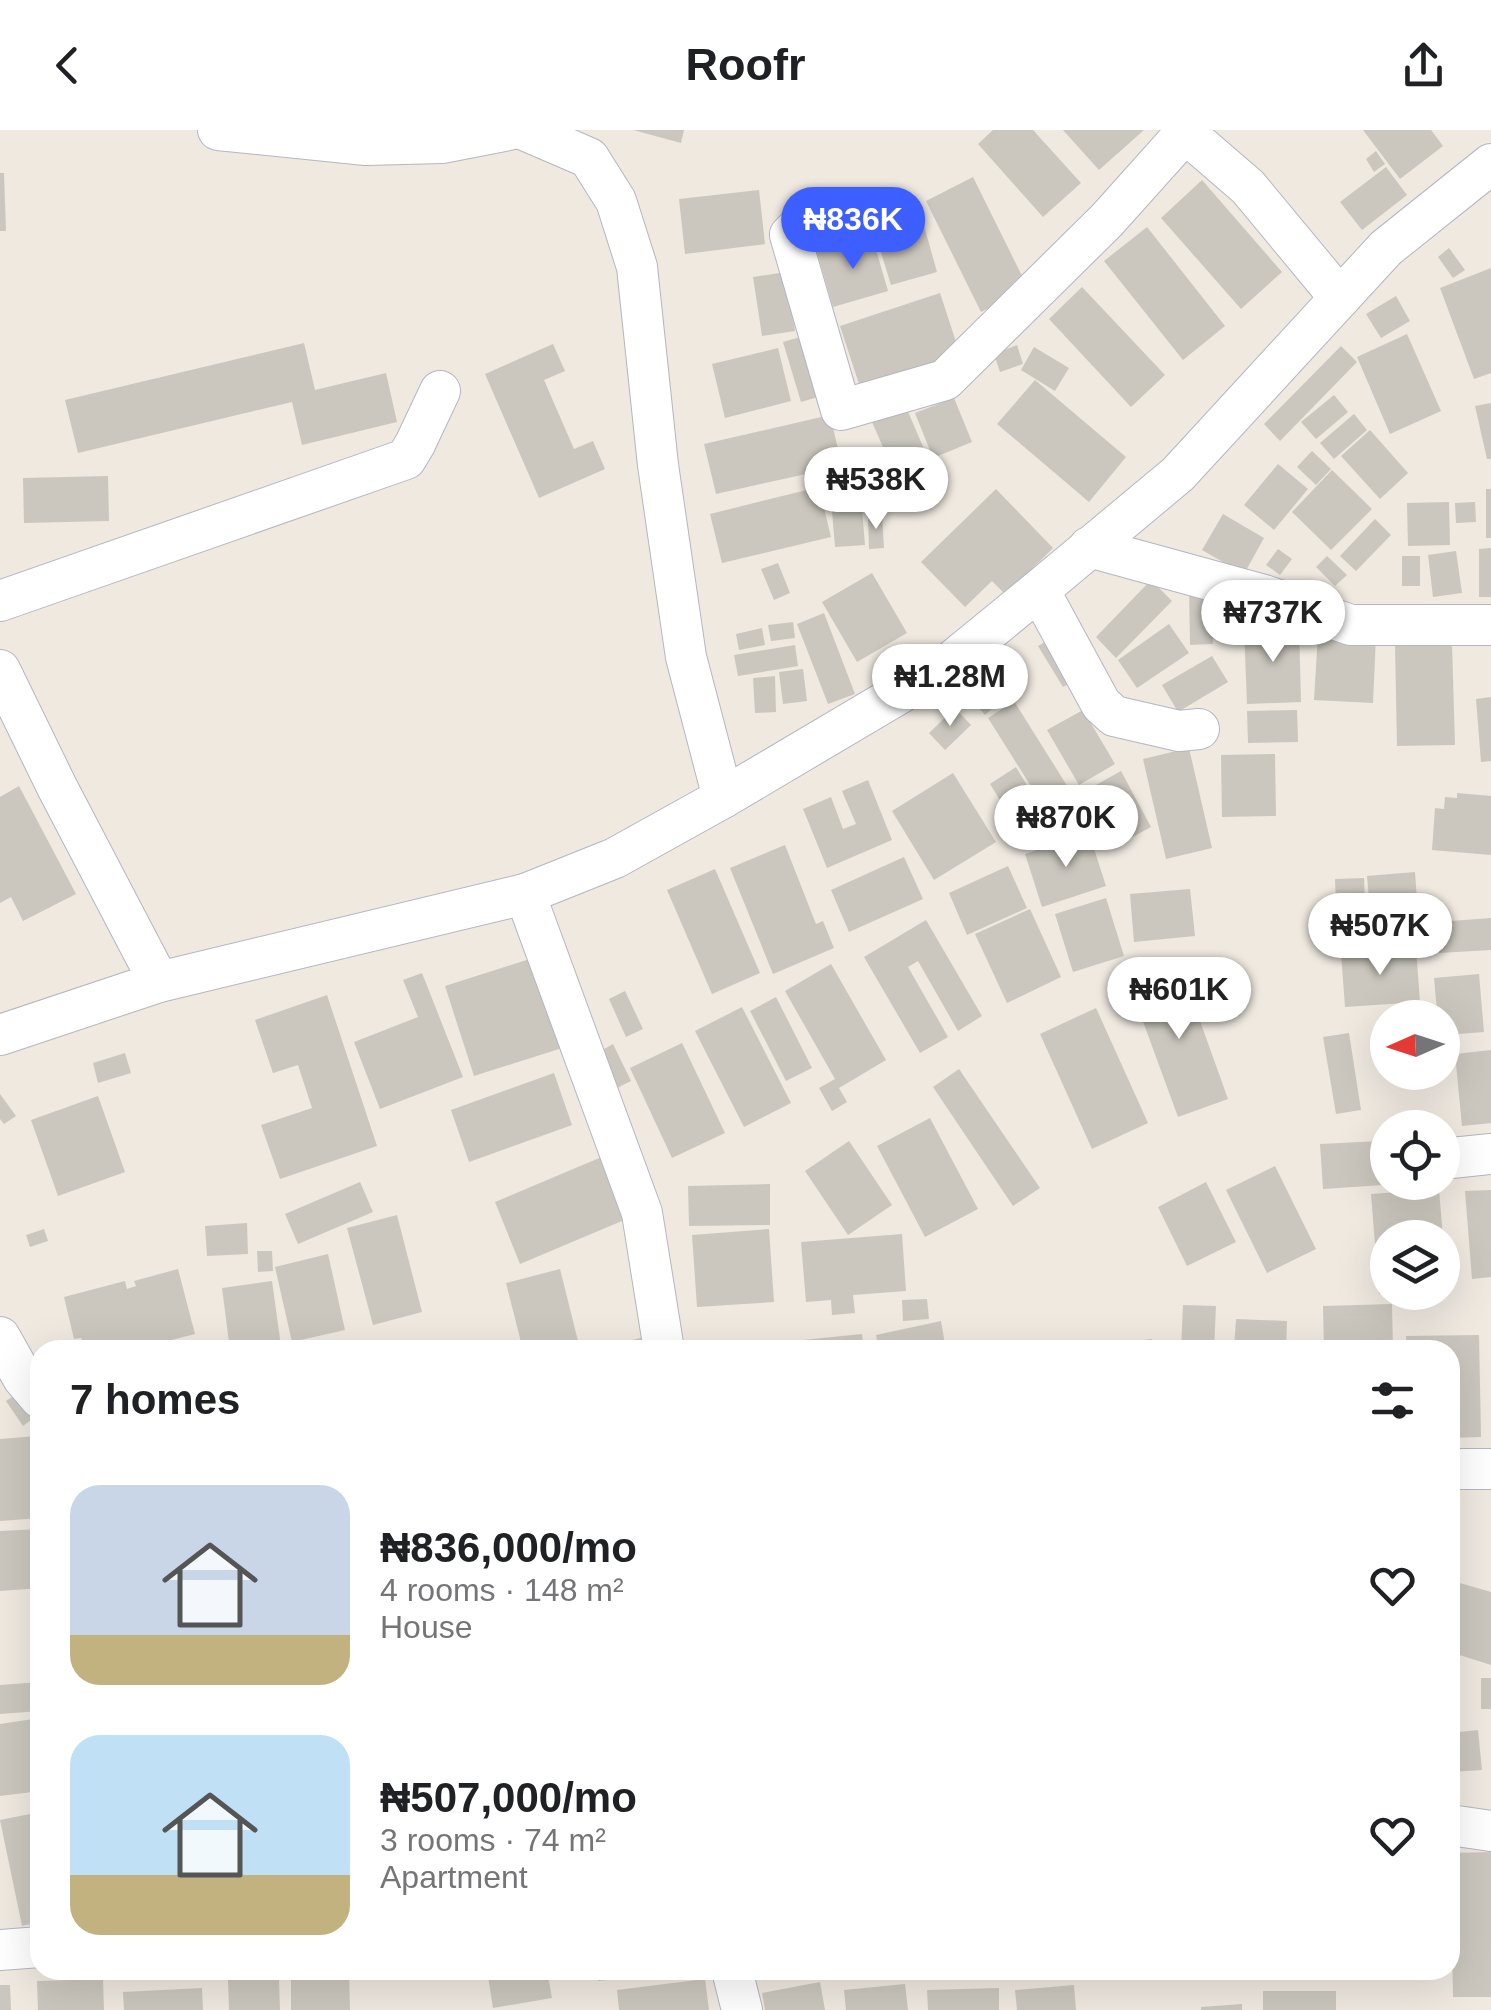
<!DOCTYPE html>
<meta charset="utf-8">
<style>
body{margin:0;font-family:Helvetica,sans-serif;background:#f6f6f6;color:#202124;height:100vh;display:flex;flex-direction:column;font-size:38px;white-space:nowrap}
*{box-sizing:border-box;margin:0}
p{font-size:32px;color:#757577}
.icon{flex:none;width:55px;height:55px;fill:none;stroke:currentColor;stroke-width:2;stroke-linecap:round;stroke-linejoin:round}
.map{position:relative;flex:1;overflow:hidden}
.drawer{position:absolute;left:30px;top:1210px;width:1430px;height:640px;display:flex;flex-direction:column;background:#fff;border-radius:30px;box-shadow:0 10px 40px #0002}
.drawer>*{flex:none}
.needle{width:65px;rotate:267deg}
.tools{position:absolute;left:1370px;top:870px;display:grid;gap:20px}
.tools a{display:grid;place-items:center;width:90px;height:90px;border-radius:50%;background:#fff;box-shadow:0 10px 40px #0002;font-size:50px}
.price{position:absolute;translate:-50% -85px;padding:0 22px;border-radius:35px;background:#fff;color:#222;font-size:32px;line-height:65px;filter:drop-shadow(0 2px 5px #0008)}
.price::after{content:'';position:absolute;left:50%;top:60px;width:30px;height:22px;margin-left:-15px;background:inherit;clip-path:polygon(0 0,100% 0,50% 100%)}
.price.current{background:#3e5fff;color:#fff}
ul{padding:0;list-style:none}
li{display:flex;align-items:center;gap:30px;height:250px;padding:0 40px}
li span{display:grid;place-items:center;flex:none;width:280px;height:200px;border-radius:30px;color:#555}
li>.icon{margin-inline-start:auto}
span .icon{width:120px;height:120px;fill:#fffc;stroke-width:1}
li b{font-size:42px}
h2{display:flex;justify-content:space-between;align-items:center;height:120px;padding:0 40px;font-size:42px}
header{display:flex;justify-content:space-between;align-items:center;height:130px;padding:0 40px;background:#fff;font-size:45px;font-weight:700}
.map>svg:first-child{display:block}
.building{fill:#cbc7be}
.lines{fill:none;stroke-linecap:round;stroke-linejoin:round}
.street-casing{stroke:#b4b6c2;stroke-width:42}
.street{stroke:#fff;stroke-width:40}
</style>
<header><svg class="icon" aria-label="back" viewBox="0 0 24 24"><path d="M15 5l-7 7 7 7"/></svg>Roofr<svg class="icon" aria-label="share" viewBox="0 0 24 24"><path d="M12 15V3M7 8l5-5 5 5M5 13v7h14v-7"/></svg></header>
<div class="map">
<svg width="1491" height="1880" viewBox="0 0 1491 1880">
<rect width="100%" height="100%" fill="#efe9e0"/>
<!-- building -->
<g class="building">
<path d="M633,0H684L681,13Z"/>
<path d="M993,0H1033L1081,53L1043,87L978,14Z"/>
<path d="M1063,0H1144L1099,40Z"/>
<path d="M1363,0H1431L1443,16L1400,49Z"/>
<path d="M1376,21L1385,34L1374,42L1366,29Z"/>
<path d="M1386,37L1407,65L1362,100L1340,72Z"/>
<path d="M0,43H4L6,101H0Z"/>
<path d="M973,47L1028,158L981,182L926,71Z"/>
<path d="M1202,50L1282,142L1241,179L1161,88Z"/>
<path d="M759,60L765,114L685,124L679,69Z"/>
<path d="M923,92L937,142L891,155L876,106Z"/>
<path d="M1147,97L1225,196L1183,230L1104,131Z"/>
<path d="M872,106L888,161L833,177L817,122Z"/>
<path d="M1449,118L1465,140L1453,148L1438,127Z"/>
<path d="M1491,138V243L1474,249L1440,158Z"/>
<path d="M786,142L795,201L762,206L753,147Z"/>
<path d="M1082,157L1165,245L1131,277L1049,189Z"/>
<path d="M940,163L960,224L860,257L840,196Z"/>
<path d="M1396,166L1410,191L1381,208L1366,184Z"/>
<path d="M810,204L828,264L801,272L783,212Z"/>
<path d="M1407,204L1441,281L1390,304L1357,227Z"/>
<path d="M304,213L315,260L386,243L397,292L302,315L292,272L78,323L65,270Z"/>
<path d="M553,214L565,241L544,250L574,319L593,311L605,339L539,368L485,244Z"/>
<path d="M1017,215L1023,234L1000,242L994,224Z"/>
<path d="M1341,216L1357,232L1280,311L1264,294Z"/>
<path d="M1034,217L1069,238L1055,261L1021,240Z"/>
<path d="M778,218L791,271L725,288L712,234Z"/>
<path d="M1035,250L1126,327L1089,372L997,294Z"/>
<path d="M1334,265L1348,282L1316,309L1301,292Z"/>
<path d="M954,268L972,312L933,328L915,283Z"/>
<path d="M1491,273V329H1487L1475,276Z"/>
<path d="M906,277L930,333L896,347L872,292Z"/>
<path d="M1354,284L1367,300L1334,329L1320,313Z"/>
<path d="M830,285L842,336L716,364L704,314Z"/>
<path d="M1370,300L1408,343L1380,369L1341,326Z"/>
<path d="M1312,321L1331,339L1316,355L1297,337Z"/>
<path d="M1278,334L1308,359L1274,400L1244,375Z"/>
<path d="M1332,340L1372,379L1331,420L1292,382Z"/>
<path d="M859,343L865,415L835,417L829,346Z"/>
<path d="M108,346L109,391L24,393L23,348Z"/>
<path d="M819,357L831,407L722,433L710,384Z"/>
<path d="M996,359L1053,418L1006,465L992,451L965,477L921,432Z"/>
<rect x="1486" y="359" width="5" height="49"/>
<path d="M1449,372L1450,415L1408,416L1407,373Z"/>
<path d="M1475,372L1476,392L1456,393L1455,373Z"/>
<path d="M1223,384L1264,408L1244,444L1202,420Z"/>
<path d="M882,385L884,418L869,419L868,386Z"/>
<path d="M1375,389L1391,405L1356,441L1340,426Z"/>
<path d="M1491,418V467H1479V419Z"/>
<path d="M1278,419L1292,429L1280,445L1266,435Z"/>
<path d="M1456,421L1462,463L1433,467L1428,425Z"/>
<path d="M1327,426L1347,445L1335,456L1316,437Z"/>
<rect x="1402" y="426" width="18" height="30"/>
<path d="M778,433L790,463L774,470L761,439Z"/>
<path d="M872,443L907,503L857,532L822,472Z"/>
<path d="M1151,450L1172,471L1116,528L1096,507Z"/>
<path d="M1211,455L1213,514L1190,515L1189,456Z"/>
<path d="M1236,462L1240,505L1221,507L1218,464Z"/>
<path d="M824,483L855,564L828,574L797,494Z"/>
<path d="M793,492L795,508L771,511L768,495Z"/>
<path d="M1169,494L1189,523L1137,558L1118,530Z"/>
<path d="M1299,496L1301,572L1247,574L1244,498Z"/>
<path d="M762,498L765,515L739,520L736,504Z"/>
<path d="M1318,503L1376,506L1373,573L1314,570Z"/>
<path d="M1057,505L1081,547L1063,557L1038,516Z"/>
<path d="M1452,514L1455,615L1397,616L1395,515Z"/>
<path d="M795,515L798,536L738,546L734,525Z"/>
<path d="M1212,526L1228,552L1178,582L1162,555Z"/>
<path d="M1007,527L1025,549L985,585L966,563Z"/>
<path d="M803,539L807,571L783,574L779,542Z"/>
<path d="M775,546L776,582L755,583L753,548Z"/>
<path d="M1491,567V631L1481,632L1476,569Z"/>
<path d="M1014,571L1086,686L1031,720L990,654L1016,637L1036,670L1039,669L988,588Z"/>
<path d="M955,578L971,595L945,620L929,603Z"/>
<path d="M1083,580L1115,634L1079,655L1047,600Z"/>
<path d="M1297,580L1298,612L1248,613L1247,581Z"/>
<path d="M1189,618L1212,718L1166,729L1143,629Z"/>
<path d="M1275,624L1276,686L1222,687L1221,625Z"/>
<path d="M1121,641L1151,697L1110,719L1080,664Z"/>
<path d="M953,643L996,712L934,750L892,681Z"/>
<path d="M868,650L892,710L827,738L803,679L831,667L843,699L856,694L842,661Z"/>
<path d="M19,656L76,764L23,791L11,767L0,773V667Z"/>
<path d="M1457,663L1491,666V725L1432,720L1435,678L1444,679L1445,667L1457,668Z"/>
<path d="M1089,703L1106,756L1042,777L1025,724Z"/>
<path d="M785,715L816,794L823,791L834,818L773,844L730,738Z"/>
<path d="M904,727L923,769L849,802L831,760Z"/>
<path d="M1008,736L1027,778L967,805L949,763Z"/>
<path d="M715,739L760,843L712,864L667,760Z"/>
<path d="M1415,742L1419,798L1372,802L1367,746Z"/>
<path d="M1364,748L1366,800H1337L1335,749Z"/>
<path d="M1190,759L1195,806L1134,812L1130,764Z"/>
<path d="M1106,768L1124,826L1073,842L1055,784Z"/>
<path d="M1030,779L1061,847L1007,873L975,804Z"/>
<path d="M1491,788V820L1439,823L1437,792Z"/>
<path d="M926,790L982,886L958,901L918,831L908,837L948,907L920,923L864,827Z"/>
<path d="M1416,818L1420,872L1345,877L1341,823Z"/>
<path d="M533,828L562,918L474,946L445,856Z"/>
<path d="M1212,829L1230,880L1204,889L1186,838Z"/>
<path d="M831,834L886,930L839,958L847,972L832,981L819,958L835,949L785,861Z"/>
<path d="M1181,838L1228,969L1178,987L1130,856Z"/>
<path d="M422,843L463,947L380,979L354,912L418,887L403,850Z"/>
<path d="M1479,844L1484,902L1446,905L1444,881H1437L1434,848Z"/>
<path d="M625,861L643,899L626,907L609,869Z"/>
<path d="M327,865L377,1016L280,1049L261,995L312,978L298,935L273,943L255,890Z"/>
<path d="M776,867L812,938L786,951L750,881Z"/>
<path d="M742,877L791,973L744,997L695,901Z"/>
<path d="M1096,878L1148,993L1092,1019L1040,904Z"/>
<path d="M1349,903L1361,980L1336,984L1323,907Z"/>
<path d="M682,913L725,1003L672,1028L630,938Z"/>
<path d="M613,914L631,951L615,959L597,923Z"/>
<path d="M1491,920V993L1462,996L1455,924Z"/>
<path d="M125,923L131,943L98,953L93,933Z"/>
<path d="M959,939L1040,1058L1013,1076L933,957Z"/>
<path d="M554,943L572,995L469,1032L451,980Z"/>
<path d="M0,964L16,986L4,994L0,989Z"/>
<path d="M98,966L125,1042L58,1066L31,990Z"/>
<path d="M930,988L978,1079L925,1107L877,1016Z"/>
<path d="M849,1011L892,1075L848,1105L805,1041Z"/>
<path d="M1380,1011L1383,1055L1323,1059L1320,1014Z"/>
<path d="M604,1026L629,1088L520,1134L495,1072Z"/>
<path d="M1275,1036L1316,1119L1267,1143L1226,1060Z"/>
<path d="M360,1052L373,1082L298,1114L285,1084Z"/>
<path d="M1206,1052L1236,1112L1187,1136L1158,1077Z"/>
<path d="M770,1054V1095L689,1096L688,1056Z"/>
<path d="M1439,1059L1443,1108H1388V1163L1379,1164L1371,1064Z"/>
<path d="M1491,1060V1147L1472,1149L1465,1061Z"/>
<path d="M397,1085L422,1182L373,1195L347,1098Z"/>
<path d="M247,1093L248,1124L207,1126L205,1096Z"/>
<path d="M44,1099L48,1111L30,1117L26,1105Z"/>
<path d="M769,1099L774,1172L697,1177L692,1105Z"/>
<path d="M902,1104L906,1161L853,1165L855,1183L832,1185L831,1170L806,1172L801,1112Z"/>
<path d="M257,1121H272L273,1141L258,1142Z"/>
<path d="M328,1124L345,1200L292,1212L275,1137Z"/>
<path d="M178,1139L195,1204L133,1220H85L81,1208L74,1209L64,1167L125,1151L127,1159L136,1156L134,1151Z"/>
<path d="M560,1139L579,1215L559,1220H523L506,1153Z"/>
<path d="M272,1151L281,1216L230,1220L222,1158Z"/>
<path d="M927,1169L929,1189L903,1191L902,1170Z"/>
<path d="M1392,1174L1393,1220H1324L1323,1176Z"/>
<path d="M1183,1175L1216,1176L1214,1220L1181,1219Z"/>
<path d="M1236,1189L1287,1191L1286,1220H1234Z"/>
<path d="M941,1191L946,1220H879L876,1205Z"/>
<path d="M862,1204L864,1220H804L803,1210Z"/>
<path d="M1479,1205L1481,1307L1450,1308V1220H1407L1406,1206Z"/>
<path d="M644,1207L647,1220H599V1219Z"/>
<path d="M1152,1209L1153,1220H1094L1093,1216Z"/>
<path d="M1067,1210L1068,1220H990V1217Z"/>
<path d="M23,1260L39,1284L23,1296L6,1271Z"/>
<path d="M37,1306L40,1388L0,1391V1309Z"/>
<path d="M39,1399L40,1458L0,1461V1401Z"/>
<path d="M1453,1451L1491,1462V1535L1450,1522V1461Z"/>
<rect x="1481" y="1548" width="10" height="31"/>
<path d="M40,1552V1581L0,1584V1555Z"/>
<path d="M40,1588V1661L0,1666V1594Z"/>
<path d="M1478,1600L1482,1640L1450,1642V1603Z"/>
<path d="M40,1682V1792L22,1796L0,1690Z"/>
<path d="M1491,1722V1867H1453L1450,1723Z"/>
<path d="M291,1840H349L350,1880H291Z"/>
<path d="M487,1840H547L552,1868L493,1878Z"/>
<path d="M597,1840H661L662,1845L598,1851Z"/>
<path d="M1372,1840H1414V1842L1373,1849Z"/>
<path d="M103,1849L104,1880H38L37,1851Z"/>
<path d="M279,1849L280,1880H229L228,1850Z"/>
<path d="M705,1849L709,1880H619L617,1860Z"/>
<path d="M820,1852L825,1880H765L762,1863Z"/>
<path d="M905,1854L908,1880H846L844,1860Z"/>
<path d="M0,1855H10L11,1880H0Z"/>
<path d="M1074,1855L1076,1880H1017L1015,1860Z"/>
<path d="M202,1858L203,1880H124L123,1862Z"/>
<path d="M999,1858V1880H928L927,1860Z"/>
<rect x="1263" y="1861" width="73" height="19"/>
<path d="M1242,1874V1880H1201V1877Z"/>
</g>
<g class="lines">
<defs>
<g id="street">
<path d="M218,0L366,15L443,13L509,0"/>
<path d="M524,0L589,28L616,71L637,137L658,335L686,527L723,668"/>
<path d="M1182,0L1248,57L1340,168"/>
<path d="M826,90L797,98L790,105L841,280L945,250L1107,90L1185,3"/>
<path d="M1089,417L1264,465L1351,495H1491"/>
<path d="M1039,460L1101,574L1114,586L1179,601L1199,599"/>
<path d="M0,471L406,329L415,314L440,261"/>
<path d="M0,540L57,657L159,852"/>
<path d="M525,764L642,1083L664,1220"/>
<path d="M0,905L159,852L525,764L615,728L723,668L946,536L1039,460L1178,344L1386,118L1491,34"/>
<path d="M1442,1029L1491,1024"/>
<path d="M0,1207L23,1248L40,1268"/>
<path d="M1450,1339H1491"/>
<path d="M1450,1695L1491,1701"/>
<path d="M0,1820L40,1817"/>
<path d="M732,1840L742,1880"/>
</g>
</defs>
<!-- street casing -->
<use href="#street" class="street-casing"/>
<!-- street -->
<use href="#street" class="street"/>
</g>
</svg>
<div class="tools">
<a><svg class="needle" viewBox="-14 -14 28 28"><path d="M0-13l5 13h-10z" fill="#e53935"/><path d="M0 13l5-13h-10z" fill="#757577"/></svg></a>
<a><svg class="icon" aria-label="locate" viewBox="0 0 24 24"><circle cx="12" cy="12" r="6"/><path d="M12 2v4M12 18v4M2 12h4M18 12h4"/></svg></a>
<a><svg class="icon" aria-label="layers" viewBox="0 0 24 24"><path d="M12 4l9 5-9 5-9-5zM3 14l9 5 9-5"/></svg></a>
</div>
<b class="price current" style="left:853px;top:142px">₦836K</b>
<b class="price" style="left:876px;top:402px">₦538K</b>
<b class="price" style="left:1273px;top:535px">₦737K</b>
<b class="price" style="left:950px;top:599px">₦1.28M</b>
<b class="price" style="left:1066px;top:740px">₦870K</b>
<b class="price" style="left:1380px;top:848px">₦507K</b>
<b class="price" style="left:1179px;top:912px">₦601K</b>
<section class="drawer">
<h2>7 homes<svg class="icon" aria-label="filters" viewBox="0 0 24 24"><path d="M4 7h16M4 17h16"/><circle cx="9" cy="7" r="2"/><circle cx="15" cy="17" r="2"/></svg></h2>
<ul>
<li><span style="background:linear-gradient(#c9d6e8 75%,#c2b280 0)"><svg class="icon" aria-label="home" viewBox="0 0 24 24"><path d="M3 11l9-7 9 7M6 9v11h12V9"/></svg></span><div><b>₦836,000/mo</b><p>4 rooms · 148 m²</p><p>House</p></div><svg class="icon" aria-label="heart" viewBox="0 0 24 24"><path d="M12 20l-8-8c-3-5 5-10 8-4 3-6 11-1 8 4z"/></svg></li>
<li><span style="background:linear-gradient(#bfe0f5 70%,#c2b280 0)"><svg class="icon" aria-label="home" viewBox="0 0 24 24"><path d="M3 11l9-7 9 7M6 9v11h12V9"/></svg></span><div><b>₦507,000/mo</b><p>3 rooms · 74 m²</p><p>Apartment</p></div><svg class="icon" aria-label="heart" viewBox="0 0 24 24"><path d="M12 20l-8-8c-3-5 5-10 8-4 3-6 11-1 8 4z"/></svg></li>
</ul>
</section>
</div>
